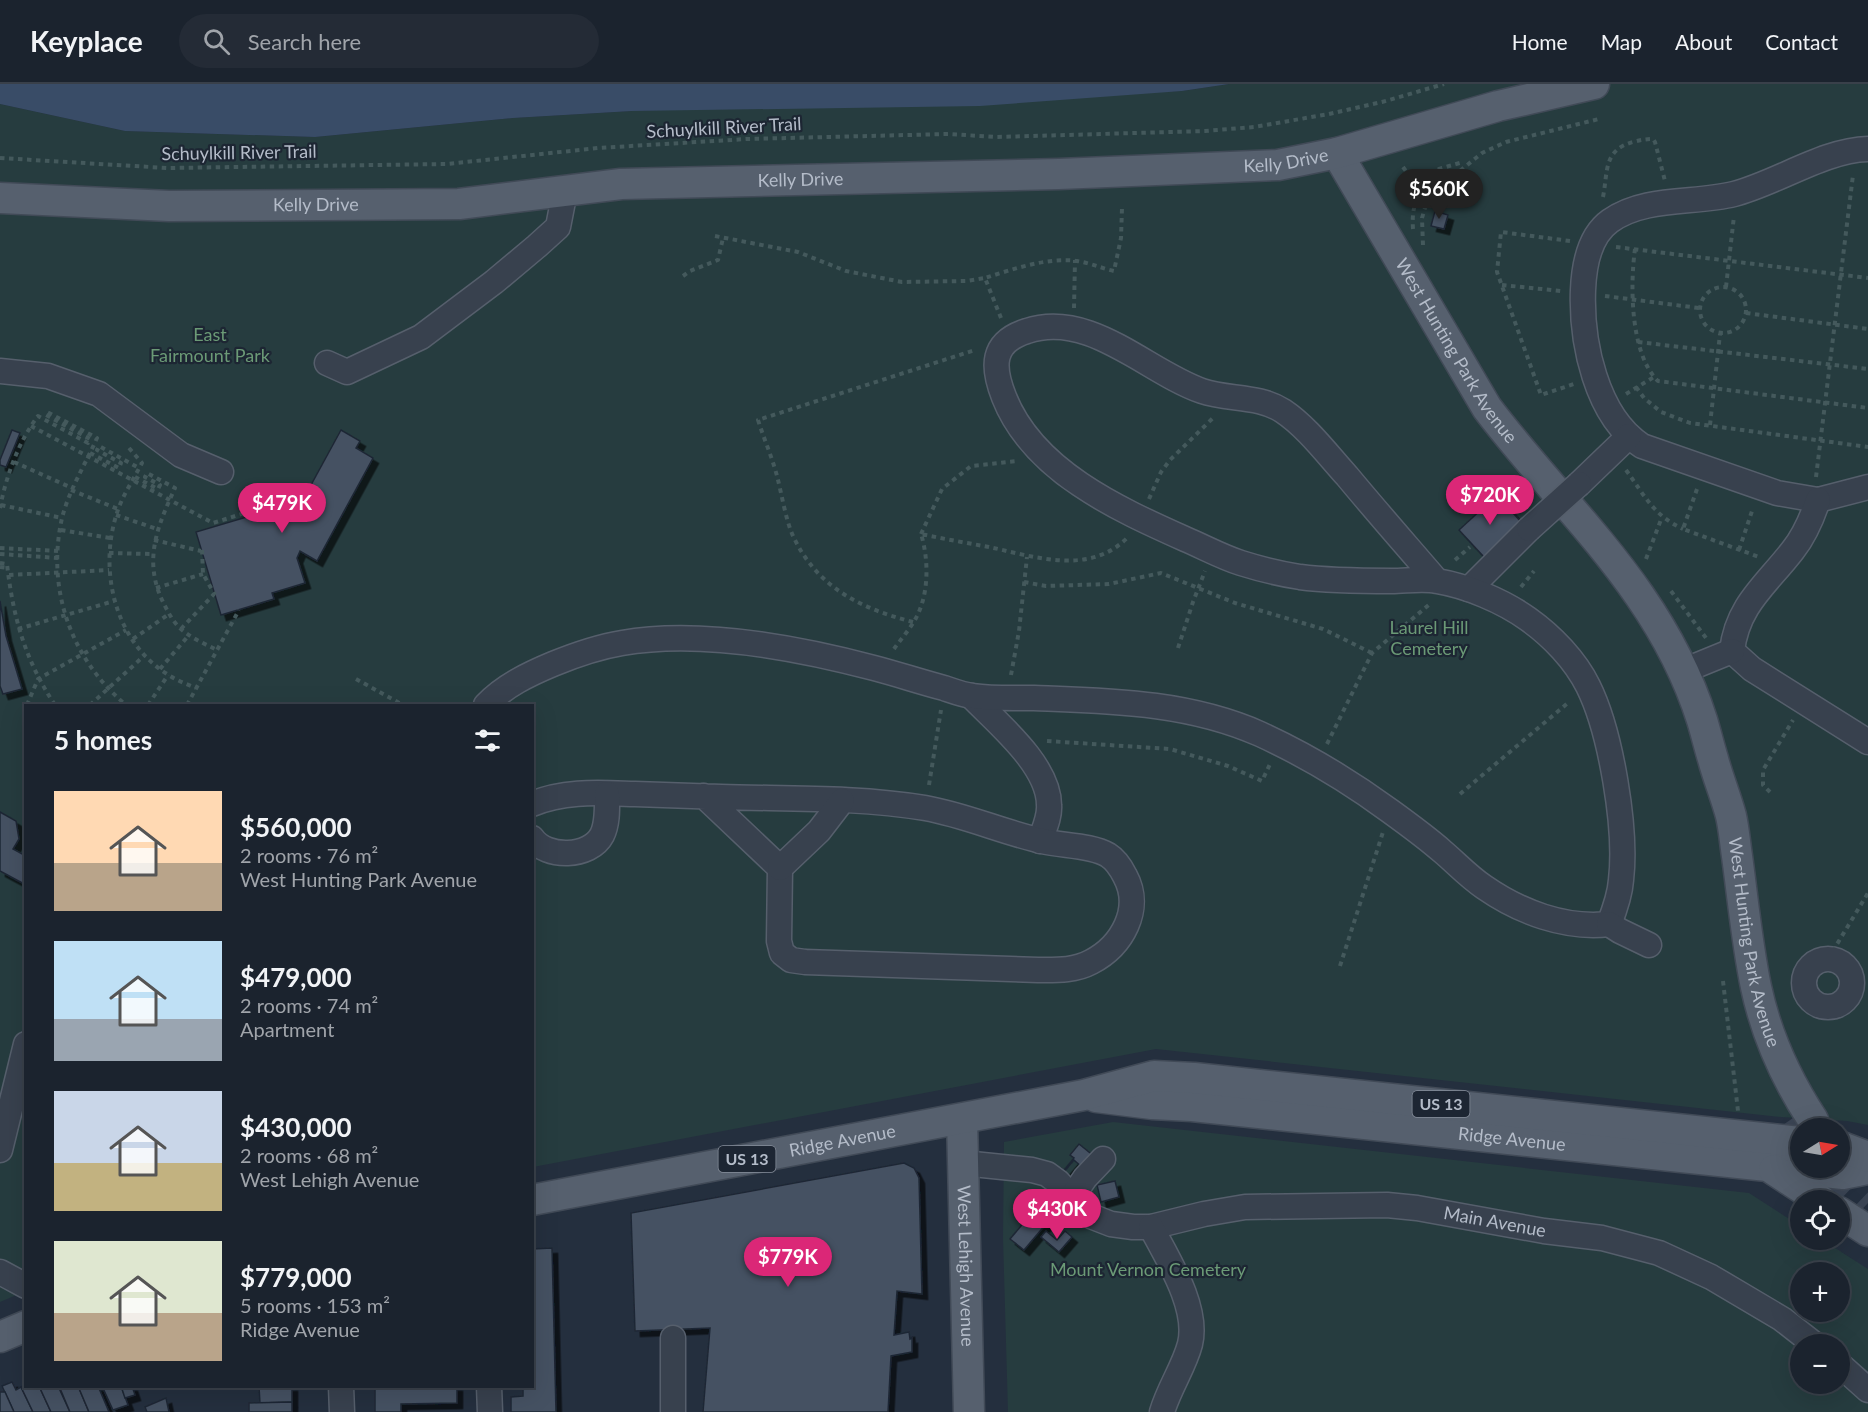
<!DOCTYPE html>
<meta charset="utf-8">
<style>
body{margin:0;font-family:Lato,sans-serif;background:#242b36;color:#f1f3f6;height:100vh;display:flex;flex-direction:column;font-size:22px;white-space:nowrap}
*{box-sizing:border-box;margin:0}
p{font-size:20px;color:#a0a4aa}
.icon{flex:none;width:33px;height:33px;fill:none;stroke:currentColor;stroke-width:2;stroke-linecap:round;stroke-linejoin:round}
.map{position:relative;flex:1;overflow:hidden}
.sheet{position:absolute;left:24px;top:620px;width:510px;height:684px;display:flex;flex-direction:column;background:#1b232e;border-radius:0px;box-shadow:0 6px 24px #0002,0 0 0 2px #39404a}
.sheet>*{flex:none}
.needle{width:39px;rotate:79deg}
.fabs{position:absolute;left:1790px;top:1034px;display:grid;gap:12px}
.fabs a{display:grid;place-items:center;width:60px;height:60px;border-radius:50%;background:#1b232e;box-shadow:0 6px 24px #0002,0 0 0 2px #39404a;font-size:30px}
.price{position:absolute;translate:-50% -51px;padding:0 14px;border-radius:21px;background:#db2777;color:#fff;font-size:20px;line-height:39px;filter:drop-shadow(0 2px 3px #0008)}
.price::after{content:'';position:absolute;left:50%;top:36px;width:18px;height:14px;margin-left:-9px;background:inherit;clip-path:polygon(0 0,100% 0,50% 100%)}
.price.current{background:#222;color:#fff}
ul{padding:0;list-style:none}
li{display:flex;align-items:center;gap:18px;height:150px;padding:0 30px}
li span{display:grid;place-items:center;flex:none;width:168px;height:120px;border-radius:0px;color:#555}
li>.icon{margin-inline-start:auto}
span .icon{width:72px;height:72px;fill:#fffc;stroke-width:1}
li b{font-size:26px}
h2{display:flex;justify-content:space-between;align-items:center;height:72px;padding:0 30px;font-size:26px}
header{display:flex;align-items:center;gap:36px;box-sizing:border-box;height:84px;padding:0 30px;background:#1b232e;border-bottom:2px solid #39404a}
header strong{font-size:28px}
nav{display:flex;gap:33px;margin-inline-start:auto;font-size:21px}
.search{width:420px;height:54px;background:#242b36;display:flex;align-items:center;gap:15px;box-sizing:border-box;padding:0 21px;border-radius:33px;color:#a0a4aa;font-size:22px}
.map>svg:first-child{display:block}
.green{fill:#263c3f;fill-rule:evenodd}
.water{fill:#394c67}
.building{fill:#455162;stroke:#1f2835;stroke-width:1.5;filter:url(#shadow)}
.lines{fill:none;stroke-linecap:round;stroke-linejoin:round}
.major-tunnel{stroke:#3a4453;stroke-width:30;stroke-dasharray:30 15;stroke-linecap:butt}
.minor-casing{stroke:#565f6c;stroke-width:27}
.major-casing{stroke:#414a57;stroke-width:33}
.path{stroke:#44595c;stroke-width:4;stroke-dasharray:4.5 4.5;stroke-linecap:butt}
.minor{stroke:#38414e;stroke-width:24}
.major{stroke:#56606e;stroke-width:30}
.minor-bridge-casing{stroke:#565f6c;stroke-width:27;stroke-linecap:butt}
.minor-bridge{stroke:#38414e;stroke-width:24}
.labels{text-anchor:middle;stroke-width:4.5;stroke-linejoin:round;paint-order:stroke}
.shield{fill:#1d2633;stroke:#878f9c;stroke-width:1.5}
.shield-label{font-size:16px;font-weight:bold;fill:#b4bcc9}
.street-label{font-size:18px;fill:#b4bcc9;stroke:#1d2633}
.park-label{font-size:18px;fill:#6b9a76;stroke:#1d2633}
</style>
<header>
<strong>Keyplace</strong>
<div class="search"><svg class="icon" aria-label="search" viewBox="0 0 24 24"><circle cx="10" cy="10" r="6"/><path d="M15 15l6 6"/></svg>Search here</div>
<nav><a>Home</a><a>Map</a><a>About</a><a>Contact</a></nav>
</header>
<div class="map">
<svg width="1868" height="1328" viewBox="0 0 1868 1328">
<defs>
<filter id="shadow"><feDropShadow dx="5.5" dy="5.5" stdDeviation="0" flood-color="#0009"/></filter>
</defs>
<rect width="100%" height="100%" fill="#242f3e"/>
<!-- green -->
<g class="green">
<path d="M1229,0H1868V1041L1847,1037L1781,1033L1156,965L533,1083L532,621H26V1207L0,1218V20L125,47L315,53L513,34L632,27L1182,7Z"/>
<path d="M1113,1038L1749,1109L1800,1142V1155H1821L1868,1185V1328H1008L1003,1154L1004,1058ZM1800,1188H1839V1227H1800ZM1800,1260H1839V1299H1800Z"/>
</g>
<!-- water -->
<path class="water" d="M0,0H1229L1182,7L980,22L632,27L513,34L315,53L125,47L0,20Z"/>
<!-- building -->
<g class="building">
<path d="M1435,127L1448,131L1444,145L1431,142Z"/>
<path d="M12,346L20,349L6,383L0,381V376Z"/>
<path d="M341,346L360,357L356,364L373,374L317,477L300,467L297,474L305,499L272,509L274,515L221,531L196,448L250,432L251,435L300,421Z"/>
<path d="M1497,411L1521,438L1484,473L1459,446Z"/>
<path d="M0,517L6,552L22,605L3,610L0,602Z"/>
<path d="M0,728L16,737L19,755L13,765L26,772V801L0,787Z"/>
<path d="M1079,1060L1095,1073L1084,1085L1074,1076L1042,1114L1057,1127L1024,1166L1010,1155L1031,1130L1029,1124L1042,1108L1045,1110L1048,1106L1044,1103L1061,1084L1064,1086L1074,1074L1070,1071Z"/>
<path d="M904,1079L914,1084L919,1094L922,1210L897,1207L894,1251L909,1248L910,1255L912,1254V1268L891,1272L888,1328H703L710,1244L635,1247L631,1129Z"/>
<path d="M1115,1097L1119,1113L1101,1118L1097,1101Z"/>
<path d="M1046,1147L1057,1156L1065,1147L1072,1153L1059,1168L1041,1153Z"/>
<path d="M552,1164L556,1328H511V1313L523,1312V1302H532V1165Z"/>
<path d="M12,1298L16,1306L21,1303L33,1328H14L2,1302Z"/>
<path d="M26,1301L39,1302L51,1328H33L21,1303Z"/>
<path d="M39,1302H58L70,1328H51Z"/>
<path d="M59,1302H78L89,1328H70Z"/>
<path d="M78,1302H98L109,1328H89Z"/>
<path d="M102,1302H121L128,1321L113,1326Z"/>
<path d="M121,1302H132L135,1311L125,1314Z"/>
<path d="M292,1302V1318L260,1319L259,1303Z"/>
<path d="M375,1302H457V1319L401,1320V1328H375Z"/>
<path d="M0,1308H5L14,1328H0Z"/>
<path d="M166,1314L169,1328H147L145,1323Z"/>
<path d="M292,1318V1328H249V1319Z"/>
</g>
<g class="lines">
<!-- major-tunnel -->
<g class="major-tunnel">
<path d="M1793,1034L1800,1044"/>
<path d="M1830,1083L1868,1119"/>
</g>
<defs>
<g id="minor">
<path d="M1868,65C1824,66 1777,99 1734,110C1695,120 1645,112 1610,137C1589,152 1584,181 1583,206C1581,258 1596,332 1642,362L1777,409L1818,416L1868,403"/>
<path d="M327,279L347,288L421,253L494,198L537,162L558,143L565,107"/>
<path d="M0,287L48,292L99,310L181,371L221,388"/>
<path d="M1579,400L1629,352"/>
<path d="M1818,416C1812,434 1805,451 1793,466C1767,500 1737,521 1732,567L1752,585L1868,658"/>
<path d="M1469,505L1529,445"/>
<path d="M1683,587L1732,567"/>
<path d="M971,612C997,639 1049,681 1049,721C1050,733 1044,745 1040,757"/>
<path d="M486,621C504,602 529,590 553,580C575,571 598,563 622,559C701,545 798,564 874,584C897,590 921,598 944,604C953,607 963,611 973,612C993,615 1014,614 1034,614C1111,617 1188,618 1260,650C1306,671 1349,697 1390,727C1408,740 1426,753 1443,768C1456,779 1469,793 1484,803C1520,828 1565,845 1609,840C1615,825 1620,811 1621,796C1627,745 1611,648 1588,602C1575,576 1552,552 1528,535C1503,517 1467,502 1437,497C1423,494 1406,497 1392,497C1361,497 1330,497 1300,493C1281,490 1260,485 1241,479C1222,473 1204,463 1185,455C1118,425 1033,387 1004,313C992,283 991,258 1027,247C1090,226 1147,288 1202,307C1228,316 1259,311 1283,327C1307,343 1327,370 1347,392C1376,427 1406,461 1436,496"/>
<path d="M532,720C565,706 601,709 635,710C664,711 692,712 721,713C788,715 859,713 925,724C965,731 1002,748 1042,757C1062,762 1091,761 1108,771C1116,776 1121,784 1125,792C1143,825 1122,862 1091,878C1074,887 1056,886 1038,886L805,878L791,876L782,869L779,857L780,784L704,712"/>
<path d="M532,754C546,775 590,774 602,751C608,739 607,723 607,710"/>
<path d="M780,784L819,747L842,717"/>
<path d="M1609,840L1620,847L1649,861"/>
<circle cx="1828" cy="899" r="24"/>
<path d="M0,1066L26,960"/>
<path id="s1" d="M963,1079L1032,1086L1047,1090L1058,1098L1082,1124L1093,1133L1111,1140L1133,1143H1151L1204,1130L1245,1123L1387,1121L1417,1124L1544,1147L1602,1154L1659,1169L1711,1193L1782,1235L1814,1260"/>
<path d="M1072,1113L1085,1094L1103,1075"/>
<path d="M1151,1143C1167,1174 1199,1223 1190,1260C1184,1283 1169,1304 1162,1328"/>
<path d="M0,1188L26,1202"/>
<path d="M673,1254V1328"/>
<path d="M1839,1280L1868,1306"/>
<path d="M341,1302L342,1328"/>
<path d="M489,1302L490,1328"/>
</g>
<g id="major">
<path id="s2" d="M1337,69L1487,324C1566,428 1661,506 1702,636C1706,649 1709,662 1713,675C1718,694 1726,713 1731,732C1734,745 1735,759 1737,772C1743,816 1747,860 1756,903C1766,950 1786,995 1813,1036"/>
<path id="s3" d="M0,114L169,122L459,120L621,100L1059,90L1278,81L1337,69L1498,22L1594,0"/>
<path id="s4" d="M1096,1013L1152,1020L1192,1022L1843,1090L1868,1085"/>
<path id="s5" d="M962,1035L969,1328"/>
<path d="M1839,1062L1868,1073"/>
<path d="M1774,1086L1820,1116"/>
<path id="s6" d="M532,1116L1084,1011L1154,992L1194,994L1800,1058"/>
<path d="M1839,1128L1868,1147"/>
<path d="M0,1253L26,1242"/>
</g>
</defs>
<!-- minor casing -->
<use href="#minor" class="minor-casing"/>
<!-- major casing -->
<use href="#major" class="major-casing"/>
<!-- path -->
<g class="path">
<path d="M0,74L167,84L447,80L598,64L747,55L948,50L997,53L1205,47L1254,43L1329,30L1382,18L1444,0"/>
<path d="M1403,83L1416,101L1420,109"/>
<path d="M1416,101L1439,85L1463,78"/>
<path d="M1603,113C1608,88 1603,66 1633,58C1640,56 1646,55 1653,55L1655,58L1665,97"/>
<path d="M1413,145C1411,115 1420,108 1442,91H1447L1450,95"/>
<path d="M715,152L798,168L846,187L902,198L966,197L985,194"/>
<path d="M1570,157L1501,148L1497,188L1541,311L1574,300"/>
<path d="M1423,161L1422,134L1427,117L1434,108L1482,69L1506,58L1599,35"/>
<path d="M1616,163L1868,194"/>
<path d="M1635,165C1630,201 1630,270 1658,297L1868,324"/>
<path d="M683,192L690,187L718,176L723,154"/>
<path d="M1502,201L1561,207"/>
<circle cx="1723" cy="226" r="23"/>
<path d="M1726,203L1734,132"/>
<path d="M1605,212L1699,224"/>
<path d="M1074,224L1075,176"/>
<path d="M1746,229L1868,245"/>
<path d="M1001,234L985,194C1013,185 1048,173 1077,177C1090,179 1101,184 1114,187L1121,154L1122,124"/>
<path d="M1638,258L1868,285"/>
<path d="M1636,303L1644,314L1661,328L1690,339L1868,363"/>
<path d="M1626,310L1654,293"/>
<path d="M1710,341L1720,250"/>
<path d="M31,342L213,439L248,428L259,416L261,402"/>
<path d="M129,364L142,379C133,396 121,414 116,432C99,488 115,557 167,590C176,596 186,600 196,604"/>
<path d="M90,369L119,384L121,379L97,366L99,362L139,384"/>
<path d="M14,378L72,404"/>
<path d="M1626,386C1645,412 1653,431 1683,445"/>
<path d="M135,393L158,405L160,401L145,393L147,389L175,404C157,443 143,477 163,518C168,528 173,538 181,545C191,554 205,560 217,566"/>
<path d="M1816,393L1853,91"/>
<path d="M1697,405L1683,445L1759,473"/>
<path d="M71,406L118,425"/>
<path d="M1149,415L1161,388L1170,376L1214,333"/>
<path d="M1,421L62,434"/>
<path d="M0,424C6,392 19,357 38,332L88,359L90,355L46,331L47,328L97,354C85,381 69,406 62,434C46,505 71,575 126,621"/>
<path d="M116,431L157,445"/>
<path d="M61,446L110,454"/>
<path d="M921,450L942,405L971,382L1018,377"/>
<path d="M154,456L201,467"/>
<path d="M0,464L58,467"/>
<path d="M202,466L203,490L215,511"/>
<path d="M1739,466L1753,424"/>
<path d="M109,469L152,470"/>
<path d="M0,470L58,474"/>
<path d="M1646,475L1662,433"/>
<path d="M1455,476L1470,463"/>
<path d="M0,479L7,480C13,533 25,576 55,621"/>
<path d="M0,483L8,484"/>
<path d="M9,491L109,486"/>
<path d="M1024,498L1046,502L1109,500L1161,489L1235,519L1323,545L1372,569"/>
<path d="M1521,503L1534,487"/>
<path d="M156,504L203,490"/>
<path d="M1671,507L1706,554"/>
<path d="M913,538C862,525 818,504 794,454C786,438 782,411 777,392C772,373 764,355 758,336L975,266"/>
<path d="M18,545L114,517"/>
<path d="M181,545L214,510"/>
<path d="M133,555L169,530"/>
<path d="M1178,564L1193,518L1205,487"/>
<path d="M894,565C901,555 910,545 916,534C929,510 929,476 921,450C944,455 967,459 989,463C1036,473 1090,492 1128,453"/>
<path d="M160,585L189,551"/>
<path d="M1011,591L1019,547L1027,473"/>
<path d="M356,595L403,621"/>
<path d="M27,621L38,595L126,546"/>
<path d="M90,621L145,571"/>
<path d="M148,621L168,591"/>
<path d="M187,621L239,526"/>
<path d="M1047,657L1170,665L1228,682L1262,697L1270,680"/>
<path d="M1327,660L1372,569L1431,519"/>
<path d="M929,701L941,626"/>
<path d="M1770,708L1763,701V686L1793,636"/>
<path d="M1460,710L1569,618"/>
<path d="M1828,875L1868,809"/>
<path d="M1340,882L1383,748"/>
<path d="M1723,897L1738,1027"/>
</g>
<!-- minor -->
<use href="#minor" class="minor"/>
<!-- major -->
<use href="#major" class="major"/>
<defs>
<path id="minor-bridge" d="M1529,445L1579,400"/>
</defs>
<!-- minor-bridge casing -->
<use href="#minor-bridge" class="minor-bridge-casing"/>
<!-- minor-bridge -->
<use href="#minor-bridge" class="minor-bridge"/>
</g>
<g class="labels">
<!-- shield labels -->
<g class="shield">
<rect x="1412.5" y="1007" width="57" height="26" rx="4.5"/>
<rect x="718.5" y="1062" width="57" height="26" rx="4.5"/>
</g>
<g class="shield-label">
<text x="1441" y="1026">US 13</text>
<text x="747" y="1081">US 13</text>
</g>
<!-- street labels -->
<g class="street-label">
<text transform="translate(724 44) rotate(-3)" y="6">Schuylkill River Trail</text>
<text transform="translate(239 69) rotate(-1)" y="6">Schuylkill River Trail</text>
<text dy="6" stroke="none"><textPath href="#s3" startOffset="1288">Kelly Drive</textPath></text>
<text dy="6" stroke="none"><textPath href="#s3" startOffset="802">Kelly Drive</textPath></text>
<text dy="6" stroke="none"><textPath href="#s3" startOffset="316">Kelly Drive</textPath></text>
<text dy="6" stroke="none"><textPath href="#s2" startOffset="231">West Hunting Park Avenue</textPath></text>
<text dy="6" stroke="none"><textPath href="#s2" startOffset="906">West Hunting Park Avenue</textPath></text>
<text dy="6" stroke="none"><textPath href="#s4" startOffset="418">Ridge Avenue</textPath></text>
<text dy="6" stroke="none"><textPath href="#s6" startOffset="316">Ridge Avenue</textPath></text>
<text dy="6" stroke="none"><textPath href="#s1" startOffset="555">Main Avenue</textPath></text>
<text dy="6" stroke="none"><textPath href="#s5" startOffset="147">West Lehigh Avenue</textPath></text>
</g>
<!-- park labels -->
<g class="park-label">
<text x="210" y="257">East<tspan x="210" dy="21">Fairmount Park</tspan></text>
<text x="1429" y="550">Laurel Hill<tspan x="1429" dy="21">Cemetery</tspan></text>
<text x="1148" y="1192">Mount Vernon Cemetery</text>
</g>
</g>
</svg>
<div class="fabs">
<a><svg class="needle" viewBox="-14 -14 28 28"><path d="M0-13l5 13h-10z" fill="#e53935"/><path d="M0 13l5-13h-10z" fill="#a0a4aa"/></svg></a>
<a><svg class="icon" aria-label="locate" viewBox="0 0 24 24"><circle cx="12" cy="12" r="6"/><path d="M12 2v4M12 18v4M2 12h4M18 12h4"/></svg></a>
<a>+</a>
<a>−</a>
</div>
<b class="price current" style="left:1439px;top:136px">$560K</b>
<b class="price" style="left:1490px;top:442px">$720K</b>
<b class="price" style="left:282px;top:450px">$479K</b>
<b class="price" style="left:1057px;top:1156px">$430K</b>
<b class="price" style="left:788px;top:1204px">$779K</b>
<section class="sheet">
<h2>5 homes<svg class="icon" aria-label="filters" viewBox="0 0 24 24"><path d="M4 7h16M4 17h16"/><circle cx="9" cy="7" r="2"/><circle cx="15" cy="17" r="2"/></svg></h2>
<ul>
<li><span style="background:linear-gradient(#ffd9b3 60%,#b9a48a 0)"><svg class="icon" aria-label="home" viewBox="0 0 24 24"><path d="M3 11l9-7 9 7M6 9v11h12V9"/></svg></span><div><b>$560,000</b><p>2 rooms · 76 m²</p><p>West Hunting Park Avenue</p></div></li>
<li><span style="background:linear-gradient(#bfe0f5 65%,#9aa5b1 0)"><svg class="icon" aria-label="home" viewBox="0 0 24 24"><path d="M3 11l9-7 9 7M6 9v11h12V9"/></svg></span><div><b>$479,000</b><p>2 rooms · 74 m²</p><p>Apartment</p></div></li>
<li><span style="background:linear-gradient(#c9d6e8 60%,#c2b280 0)"><svg class="icon" aria-label="home" viewBox="0 0 24 24"><path d="M3 11l9-7 9 7M6 9v11h12V9"/></svg></span><div><b>$430,000</b><p>2 rooms · 68 m²</p><p>West Lehigh Avenue</p></div></li>
<li><span style="background:linear-gradient(#dfe7d0 60%,#b9a48a 0)"><svg class="icon" aria-label="home" viewBox="0 0 24 24"><path d="M3 11l9-7 9 7M6 9v11h12V9"/></svg></span><div><b>$779,000</b><p>5 rooms · 153 m²</p><p>Ridge Avenue</p></div></li>
</ul>
</section>
</div>
